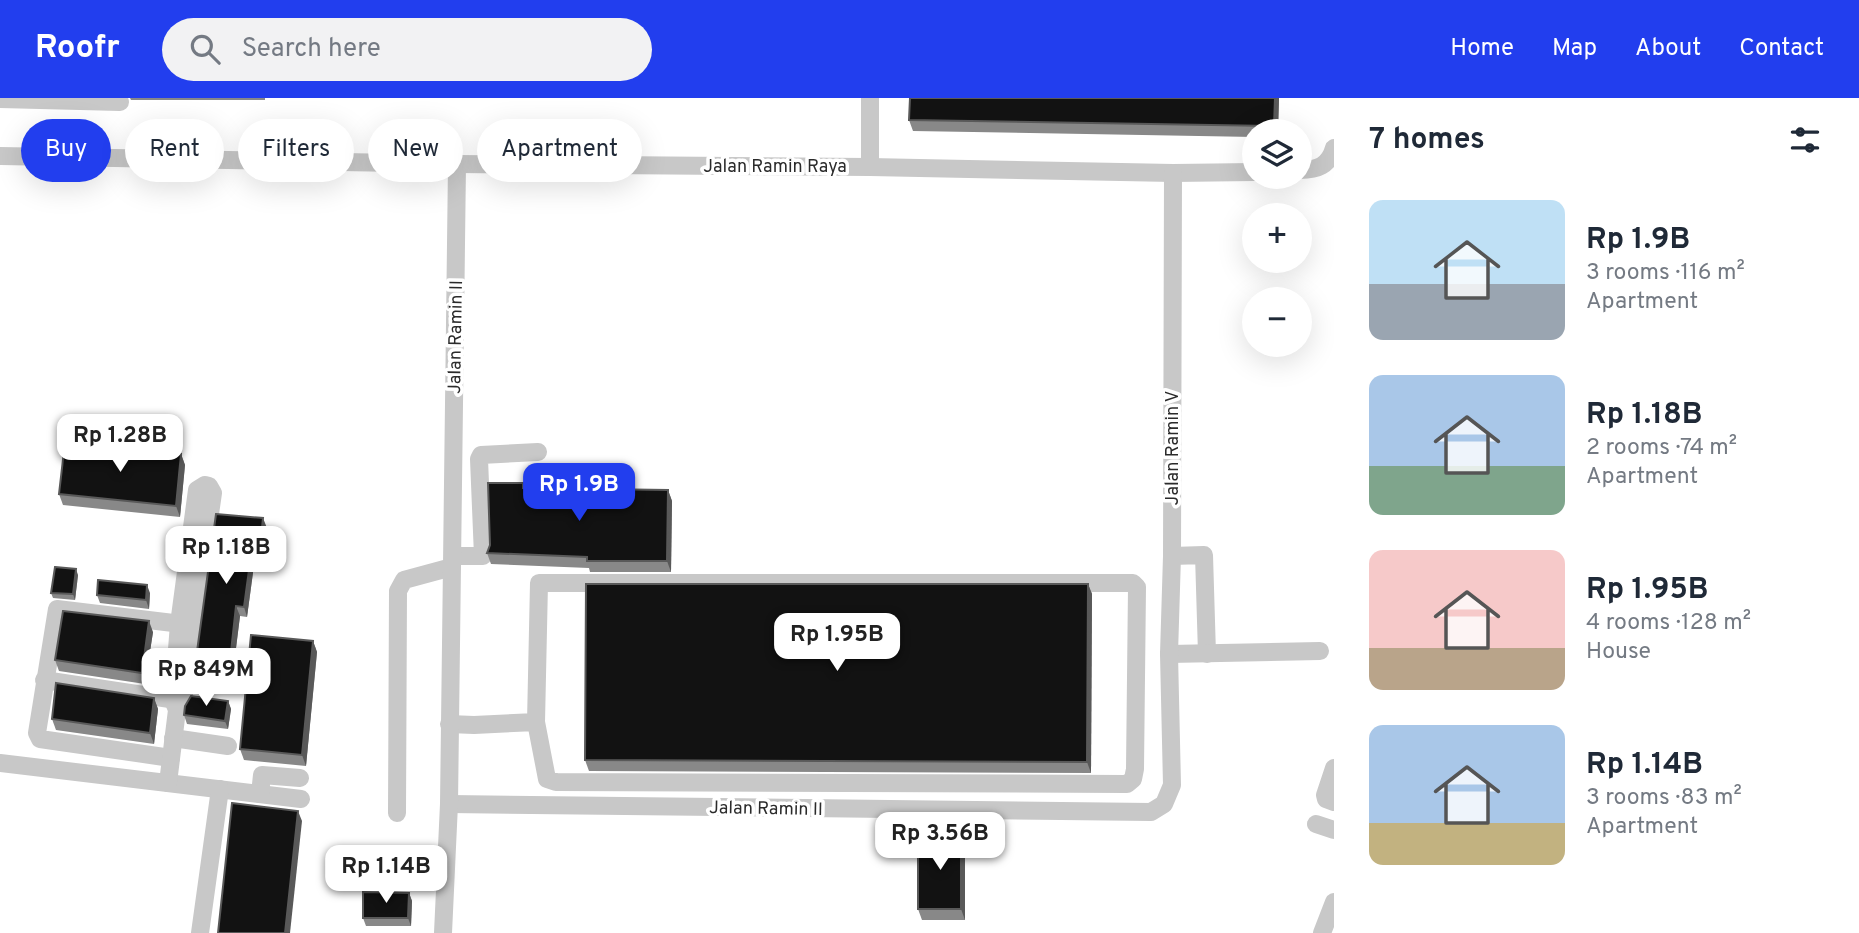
<!DOCTYPE html>
<meta charset="utf-8">
<style>
body{margin:0;font-family:Overpass,sans-serif;background:#f2f2f3;color:#1f2937;height:100vh;display:flex;flex-direction:column;font-size:26px;white-space:nowrap}
*{box-sizing:border-box;margin:0}
p{font-size:23px;color:#747a83}
.icon{flex:none;width:38px;height:38px;fill:none;stroke:currentColor;stroke-width:2;stroke-linecap:round;stroke-linejoin:round}
.map{position:relative;flex:1;overflow:hidden}
.panel{display:flex;flex-direction:column;background:#fff;width:525px}
.panel>*{flex:none}
.top-card{position:absolute;left:21px;top:21px;width:665px;height:63px;display:flex;gap:14px}
.buttons{position:absolute;left:1242px;top:21px;display:grid;gap:14px}
.buttons a{display:grid;place-items:center;width:70px;height:70px;border-radius:50%;background:#fff;box-shadow:0 7px 28px #0002;font-size:35px}
.price{position:absolute;translate:-50% -60px;padding:0 16px;border-radius:14px;background:#fff;color:#222;font-size:23px;line-height:46px;filter:drop-shadow(0 2px 4px #0008)}
.price::after{content:'';position:absolute;left:50%;top:42px;width:21px;height:16px;margin-left:-10px;background:inherit;clip-path:polygon(0 0,100% 0,50% 100%)}
.price.active{background:#223eee;color:#fff}
ul{padding:0;list-style:none}
li{display:flex;align-items:center;gap:21px;height:175px;padding:0 35px}
li span{display:grid;place-items:center;flex:none;width:196px;height:140px;border-radius:14px;color:#555}
li>.icon{margin-inline-start:auto}
span .icon{width:84px;height:84px;fill:#fffc;stroke-width:1}
li b{font-size:30px}
h2{display:flex;justify-content:space-between;align-items:center;height:84px;padding:0 35px;font-size:30px}
.tag{padding:0 24px;border-radius:32px;background:#fff;box-shadow:0 7px 28px #0002;font-size:24px;line-height:63px}
.tag.active{background:#223eee;color:#fff}
header{display:flex;align-items:center;gap:42px;box-sizing:border-box;height:98px;padding:0 35px;background:#223eee;color:#fff}
header strong{font-size:33px}
nav{display:flex;gap:38px;margin-inline-start:auto;font-size:24px}
.search{width:490px;height:63px;background:#f2f2f3;display:flex;align-items:center;gap:18px;box-sizing:border-box;padding:0 24px;border-radius:38px;color:#747a83;font-size:26px}
main{display:flex;flex:1;min-height:0}
.map>svg:first-child{display:block}
.lines{fill:none;stroke-linecap:round;stroke-linejoin:round}
.minor{stroke:#c8c8c8;stroke-width:18}
.wall{fill:#888}
.shaded-wall{fill:#595959}
.building{fill:#121212;stroke:#595959;stroke-width:2}
.labels{text-anchor:middle;stroke-width:7;stroke-linejoin:round;paint-order:stroke}
.street-label{font-size:18px;fill:#2b2b2b;stroke:#fff}
</style>
<header>
<strong>Roofr</strong>
<div class="search"><svg class="icon" aria-label="search" viewBox="0 0 24 24"><circle cx="10" cy="10" r="6"/><path d="M15 15l6 6"/></svg>Search here</div>
<nav><a>Home</a><a>Map</a><a>About</a><a>Contact</a></nav>
</header>
<main>
<div class="map">
<svg width="1334" height="835" viewBox="0 0 1334 835">
<rect width="100%" height="100%" fill="#fff"/>
<g class="lines">
<!-- minor -->
<g class="minor">
<path d="M0,1L120,4"/>
<path d="M0,58L457,66L870,69L1173,75L1255,74"/>
<path d="M870,69V0"/>
<path d="M1300,72C1317,72 1329,68 1334,50"/>
<path d="M453,458H483L479,361L481,357L538,354"/>
<path d="M1172,458L1204,457L1207,556"/>
<path d="M1169,556L1320,553"/>
<path d="M44,582L183,603"/>
<path d="M449,626L474,627L536,624L547,681L556,684L1127,686L1133,681L1135,671L1137,489L1133,485H539L536,624"/>
<path d="M173,640L228,648"/>
<path d="M171,660L40,641L37,635L57,511L190,527"/>
<path d="M0,665L301,701"/>
<path d="M1334,670L1325,697L1326,701L1334,704"/>
<path d="M168,685L177,612L173,602L179,526L197,392L205,387L209,388L213,395L183,603L177,612"/>
<path d="M260,696L262,677L300,680"/>
<path d="M449,706L1151,714L1164,706L1172,687L1169,556L1172,458L1173,75"/>
<path d="M397,715L398,493L404,482L452,469"/>
<path d="M1316,726L1334,732"/>
<path d="M200,835L220,691"/>
<path d="M443,835L449,706L457,66"/>
<path d="M1322,835L1334,804"/>
</g>
</g>
<!-- wall -->
<g class="wall">
<path d="M130,0H265V2H131Z"/>
<path d="M1279,0L1278,33H1255V39L913,33L909,22Z"/>
<path d="M181,356L185,367L180,419L63,407L59,396Z"/>
<path d="M523,385L525,390L668,392L672,403L671,474H590L589,470L491,466L487,455Z"/>
<path d="M216,416L267,430L263,468L254,467L247,519L240,518L232,582L198,578L195,568Z"/>
<path d="M78,477L75,502L53,500L51,495Z"/>
<path d="M1088,486L1092,496L1091,675L589,673L585,662Z"/>
<path d="M150,495L149,511L100,505L97,497Z"/>
<path d="M153,534L145,586L59,573L55,562Z"/>
<path d="M313,543L317,554L306,668L244,662L240,651Z"/>
<path d="M154,600L158,611L154,646L56,632L52,621Z"/>
<path d="M228,603L231,611L228,631L187,626L184,617Z"/>
<path d="M961,736L965,746V822H922L918,811Z"/>
<path d="M409,795L412,803L411,828H366L363,820Z"/>
</g>
<!-- shaded-wall -->
<g class="shaded-wall">
<path d="M1275,0H1279L1278,33H1276L1274,28Z"/>
<path d="M181,356L185,367L180,419L176,408Z"/>
<path d="M668,392L672,403L671,474L667,463Z"/>
<path d="M263,420L267,430L263,468L259,458Z"/>
<path d="M251,457L254,467L247,519L244,509Z"/>
<path d="M76,471L78,477L75,502L73,496Z"/>
<path d="M1088,486L1092,496L1091,675L1087,664Z"/>
<path d="M147,487L150,495L149,511L146,502Z"/>
<path d="M236,508L240,518L232,582L229,572Z"/>
<path d="M149,523L153,534L145,586L142,575Z"/>
<path d="M313,543L317,554L306,668L302,657Z"/>
<path d="M154,600L158,611L154,646L150,635Z"/>
<path d="M228,603L231,611L228,631L225,623Z"/>
<path d="M298,713L302,723L290,835H285Z"/>
<path d="M961,736L965,746V822L961,811Z"/>
<path d="M409,795L412,803L411,828L408,820Z"/>
</g>
<!-- building -->
<g class="building">
<path d="M910,0H1275L1274,28L909,22Z"/>
<path d="M65,344L181,356L176,408L59,396Z"/>
<path d="M488,385H523V390L668,392L667,463H587V459L487,455L490,447Z"/>
<path d="M216,416L263,420L259,458L251,457L244,509L236,508L229,572L195,568Z"/>
<path d="M55,469L76,471L73,496L51,495Z"/>
<path d="M98,482L147,487L146,502L97,497Z"/>
<path d="M586,486H1088L1087,664L585,662Z"/>
<path d="M63,513L149,523L142,575L55,562Z"/>
<path d="M251,537L313,543L302,657L240,651Z"/>
<path d="M56,585L154,600L150,635L52,621Z"/>
<path d="M191,598L228,603L225,623L184,617L185,608Z"/>
<path d="M232,705L298,713L285,835H218Z"/>
<rect x="918" y="736" width="43" height="75"/>
<path d="M363,794L409,795L408,820H363Z"/>
</g>
<g class="labels">
<!-- street labels -->
<g class="street-label">
<text x="775" y="74">Jalan Ramin Raya</text>
<text transform="translate(455 239) rotate(-89)" y="6">Jalan Ramin II</text>
<text transform="translate(1172 350) rotate(-90)" y="6">Jalan Ramin V</text>
<text transform="translate(766 710) rotate(1)" y="6">Jalan Ramin II</text>
</g>
</g>
</svg>
<div class="buttons">
<a><svg class="icon" aria-label="layers" viewBox="0 0 24 24"><path d="M12 4l9 5-9 5-9-5zM3 14l9 5 9-5"/></svg></a>
<a>+</a>
<a>−</a>
</div>
<b class="price" style="left:120px;top:376px">Rp 1.28B</b>
<b class="price active" style="left:579px;top:425px">Rp 1.9B</b>
<b class="price" style="left:226px;top:488px">Rp 1.18B</b>
<b class="price" style="left:837px;top:575px">Rp 1.95B</b>
<b class="price" style="left:206px;top:610px">Rp 849M</b>
<b class="price" style="left:940px;top:774px">Rp 3.56B</b>
<b class="price" style="left:386px;top:807px">Rp 1.14B</b>
<div class="top-card">
<a class="tag active">Buy</a>
<a class="tag">Rent</a>
<a class="tag">Filters</a>
<a class="tag">New</a>
<a class="tag">Apartment</a>
</div>
</div>
<section class="panel">
<h2>7 homes<svg class="icon" aria-label="filters" viewBox="0 0 24 24"><path d="M4 7h16M4 17h16"/><circle cx="9" cy="7" r="2"/><circle cx="15" cy="17" r="2"/></svg></h2>
<ul>
<li><span style="background:linear-gradient(#bfe0f5 60%,#9aa5b1 0)"><svg class="icon" aria-label="home" viewBox="0 0 24 24"><path d="M3 11l9-7 9 7M6 9v11h12V9"/></svg></span><div><b>Rp 1.9B</b><p>3 rooms · 116 m²</p><p>Apartment</p></div></li>
<li><span style="background:linear-gradient(#a9c7e8 65%,#7fa58c 0)"><svg class="icon" aria-label="home" viewBox="0 0 24 24"><path d="M3 11l9-7 9 7M6 9v11h12V9"/></svg></span><div><b>Rp 1.18B</b><p>2 rooms · 74 m²</p><p>Apartment</p></div></li>
<li><span style="background:linear-gradient(#f6c9c9 70%,#b9a48a 0)"><svg class="icon" aria-label="home" viewBox="0 0 24 24"><path d="M3 11l9-7 9 7M6 9v11h12V9"/></svg></span><div><b>Rp 1.95B</b><p>4 rooms · 128 m²</p><p>House</p></div></li>
<li><span style="background:linear-gradient(#a9c7e8 70%,#c2b280 0)"><svg class="icon" aria-label="home" viewBox="0 0 24 24"><path d="M3 11l9-7 9 7M6 9v11h12V9"/></svg></span><div><b>Rp 1.14B</b><p>3 rooms · 83 m²</p><p>Apartment</p></div></li>
</ul>
</section>
</main>
